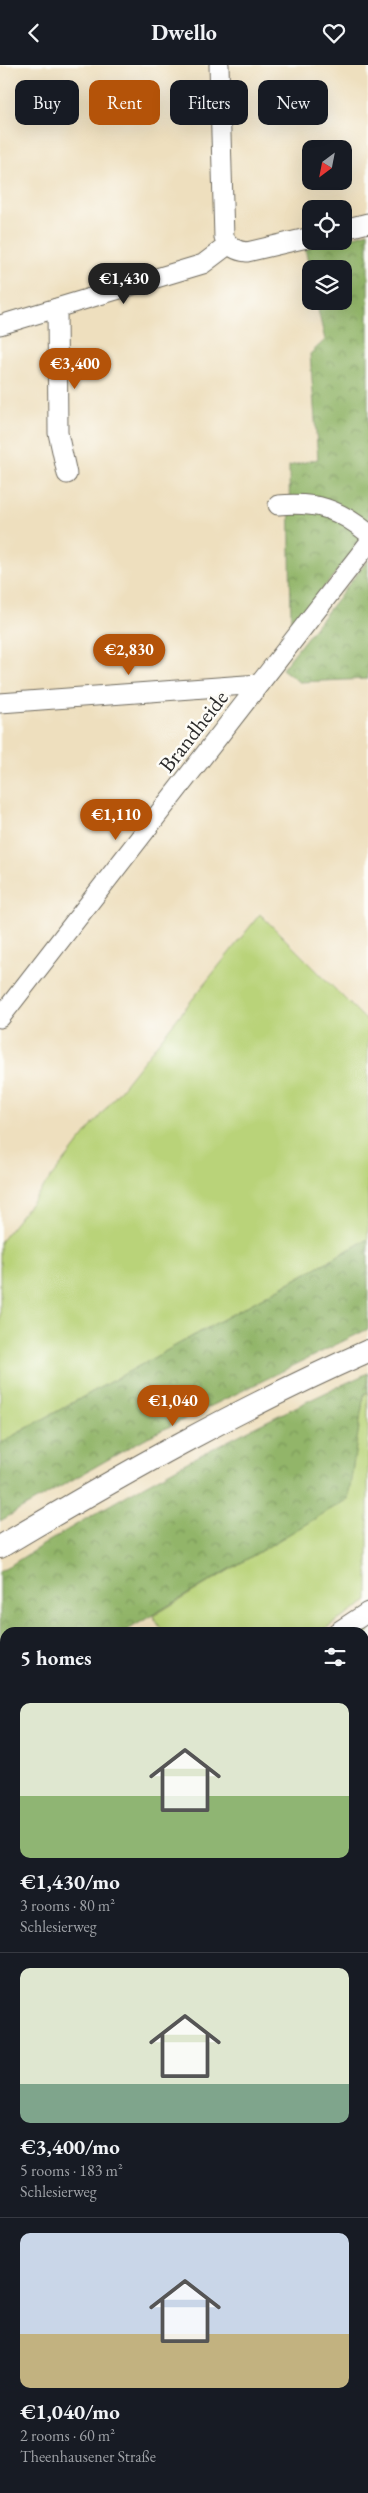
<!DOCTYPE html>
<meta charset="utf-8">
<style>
body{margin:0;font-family:"EB Garamond",serif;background:#20242c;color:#f1f3f6;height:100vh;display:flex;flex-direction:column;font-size:19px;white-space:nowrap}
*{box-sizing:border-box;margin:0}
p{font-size:16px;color:#9ea1a6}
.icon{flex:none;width:28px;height:28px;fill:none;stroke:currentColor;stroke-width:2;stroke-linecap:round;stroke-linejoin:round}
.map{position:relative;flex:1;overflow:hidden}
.side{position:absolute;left:0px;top:1562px;width:369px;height:866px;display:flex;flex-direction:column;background:#171b24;border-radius:15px 15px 0 0;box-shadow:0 5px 20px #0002}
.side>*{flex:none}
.banner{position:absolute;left:15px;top:15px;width:339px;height:45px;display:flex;gap:10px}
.needle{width:32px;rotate:212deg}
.fabs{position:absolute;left:302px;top:75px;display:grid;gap:10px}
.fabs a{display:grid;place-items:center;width:50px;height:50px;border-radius:10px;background:#171b24;box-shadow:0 5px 20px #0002;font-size:25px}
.price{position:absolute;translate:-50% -42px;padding:0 11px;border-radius:18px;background:#b45309;color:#fff;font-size:16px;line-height:32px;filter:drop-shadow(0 1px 2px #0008)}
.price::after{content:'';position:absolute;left:50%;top:30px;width:15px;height:11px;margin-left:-8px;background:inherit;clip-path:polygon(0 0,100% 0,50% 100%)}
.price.current{background:#222;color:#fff}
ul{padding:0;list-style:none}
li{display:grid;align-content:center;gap:10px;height:265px;padding:0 20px}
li+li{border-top:1px solid #363941}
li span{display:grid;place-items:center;height:155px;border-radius:10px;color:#555}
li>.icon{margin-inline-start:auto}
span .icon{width:90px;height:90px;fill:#fffc;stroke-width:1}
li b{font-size:21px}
h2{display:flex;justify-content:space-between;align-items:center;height:60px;padding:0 20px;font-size:21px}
.chip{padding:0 18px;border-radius:10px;background:#171b24;box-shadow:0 5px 20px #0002;font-size:18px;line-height:45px}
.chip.current{background:#b45309;color:#fff}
header{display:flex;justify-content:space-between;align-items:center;height:65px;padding:0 20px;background:#171b24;font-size:22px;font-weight:700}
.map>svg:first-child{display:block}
.green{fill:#b9d379;stroke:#727f52}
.forest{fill:url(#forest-crowns);stroke:#5e704a}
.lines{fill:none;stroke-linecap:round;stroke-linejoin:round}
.stream{stroke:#67c3e5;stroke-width:5.5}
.minor-casing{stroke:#6f6a5e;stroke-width:21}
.major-casing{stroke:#6f6a5e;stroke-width:24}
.minor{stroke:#fff;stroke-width:19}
.major{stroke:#fff;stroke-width:22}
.labels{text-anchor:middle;stroke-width:5;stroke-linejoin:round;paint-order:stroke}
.street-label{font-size:22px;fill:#2b2b2b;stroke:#fdfcf7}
</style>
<header><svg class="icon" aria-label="back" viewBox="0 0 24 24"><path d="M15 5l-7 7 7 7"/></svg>Dwello<svg class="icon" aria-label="heart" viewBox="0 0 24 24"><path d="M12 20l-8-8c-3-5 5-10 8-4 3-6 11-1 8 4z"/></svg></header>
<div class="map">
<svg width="368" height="2428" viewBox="0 0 368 2428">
<defs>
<pattern id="forest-crowns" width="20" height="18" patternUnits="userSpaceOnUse" patternTransform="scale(1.25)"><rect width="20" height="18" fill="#92b569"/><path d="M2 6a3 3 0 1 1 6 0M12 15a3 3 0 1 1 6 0" fill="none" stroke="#779357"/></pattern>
</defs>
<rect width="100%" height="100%" fill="#fdfcf7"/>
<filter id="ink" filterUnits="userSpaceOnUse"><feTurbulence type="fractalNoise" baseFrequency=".02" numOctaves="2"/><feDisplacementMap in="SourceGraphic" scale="10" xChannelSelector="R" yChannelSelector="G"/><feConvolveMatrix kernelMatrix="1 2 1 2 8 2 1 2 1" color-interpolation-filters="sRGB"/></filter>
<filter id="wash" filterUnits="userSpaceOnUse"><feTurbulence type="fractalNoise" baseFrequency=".0096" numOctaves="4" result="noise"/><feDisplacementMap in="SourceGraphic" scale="20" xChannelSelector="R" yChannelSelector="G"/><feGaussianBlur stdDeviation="1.12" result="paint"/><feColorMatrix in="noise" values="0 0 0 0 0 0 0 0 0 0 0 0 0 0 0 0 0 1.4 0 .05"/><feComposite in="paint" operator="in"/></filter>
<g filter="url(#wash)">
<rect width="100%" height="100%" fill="#eedfbe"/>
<!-- green -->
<g class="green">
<path d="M260,849L368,957V1174L0,1378V1177Z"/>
<path d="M368,1327V1536L320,1567H163L153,1551L347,1434L364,1329Z"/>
<path d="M368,1553V1644L364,1633V1568H346Z"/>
<path d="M368,1711V1900L364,1902V1713Z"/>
<path d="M5,2097V2165L0,2168V2099Z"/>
<path d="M368,2105V2392H367L364,2390V2130Z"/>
<path d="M0,2263L5,2265V2424H147L140,2428H0Z"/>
</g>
<!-- forest -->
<g class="forest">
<path d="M368,167V467L291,564L289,401L318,394L310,289L325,275L316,236H344V204H311V212L305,183L333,176H344V174Z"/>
<path d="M368,495V614L299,617L282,604Z"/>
<path d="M368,1174V1264L144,1374L0,1456V1378Z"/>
<path d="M368,1308V1327L364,1329L348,1434L124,1567L5,1568V1642L0,1636V1507C117,1431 241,1366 368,1308Z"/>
<path d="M368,1900V2090L364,2083V1902Z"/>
<path d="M5,2038V2097L0,2099V2040Z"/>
<path d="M5,2188V2265L0,2263V2190Z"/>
<path d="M364,2390L368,2392V2428H140L147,2424H364Z"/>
</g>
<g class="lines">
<!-- stream -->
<g class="stream">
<path d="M364,1961L368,1960"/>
<path d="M0,2130L5,2128"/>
</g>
</g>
</g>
<g filter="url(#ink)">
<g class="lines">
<defs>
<g id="minor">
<path d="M219,0L224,173C230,182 236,186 247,187L311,172"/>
<path d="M344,164L368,158"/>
<path d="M57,243L58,368L67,409"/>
<path d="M0,260L203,199L228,180"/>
<path d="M278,440C317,437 337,443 368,468"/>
<path d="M0,638L259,619"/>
<path d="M0,953L368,479"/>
<path d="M336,1568L368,1547"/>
<path d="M0,1755L5,1753"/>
</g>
<path id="major" d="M0,1482C119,1411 241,1342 368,1286"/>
</defs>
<!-- minor casing -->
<use href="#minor" class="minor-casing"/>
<!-- major casing -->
<use href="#major" class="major-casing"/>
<!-- minor -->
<use href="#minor" class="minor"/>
<!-- major -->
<use href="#major" class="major"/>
</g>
</g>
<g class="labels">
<!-- street labels -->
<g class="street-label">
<text transform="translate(193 666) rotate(-52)" y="8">Brandheide</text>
</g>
</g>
</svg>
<div class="fabs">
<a><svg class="needle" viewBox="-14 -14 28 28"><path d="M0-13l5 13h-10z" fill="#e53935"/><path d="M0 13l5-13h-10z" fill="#9ea1a6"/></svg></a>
<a><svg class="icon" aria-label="locate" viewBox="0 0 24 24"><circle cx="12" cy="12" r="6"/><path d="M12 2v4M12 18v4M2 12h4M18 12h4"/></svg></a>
<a><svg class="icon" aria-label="layers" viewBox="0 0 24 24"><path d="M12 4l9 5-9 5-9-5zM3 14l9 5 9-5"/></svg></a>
</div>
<b class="price current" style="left:124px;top:240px">€1,430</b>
<b class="price" style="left:75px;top:325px">€3,400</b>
<b class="price" style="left:129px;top:611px">€2,830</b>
<b class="price" style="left:116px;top:776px">€1,110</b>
<b class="price" style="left:173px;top:1362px">€1,040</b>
<div class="banner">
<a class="chip">Buy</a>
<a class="chip current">Rent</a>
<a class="chip">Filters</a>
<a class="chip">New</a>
</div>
<section class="side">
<h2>5 homes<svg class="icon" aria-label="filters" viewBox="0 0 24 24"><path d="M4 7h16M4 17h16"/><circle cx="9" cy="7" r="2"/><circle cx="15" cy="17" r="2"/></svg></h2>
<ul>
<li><span style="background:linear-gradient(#dfe7d0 60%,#8fb573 0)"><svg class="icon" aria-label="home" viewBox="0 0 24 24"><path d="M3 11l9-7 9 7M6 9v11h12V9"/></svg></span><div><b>€1,430/mo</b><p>3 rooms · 80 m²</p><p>Schlesierweg</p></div></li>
<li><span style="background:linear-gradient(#dfe7d0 75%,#7fa58c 0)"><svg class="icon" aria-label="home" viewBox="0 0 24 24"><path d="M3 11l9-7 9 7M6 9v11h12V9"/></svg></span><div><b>€3,400/mo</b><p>5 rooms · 183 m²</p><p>Schlesierweg</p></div></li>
<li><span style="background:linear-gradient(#c9d6e8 65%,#c2b280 0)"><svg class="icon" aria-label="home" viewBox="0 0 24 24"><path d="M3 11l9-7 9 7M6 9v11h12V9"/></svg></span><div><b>€1,040/mo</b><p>2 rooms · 60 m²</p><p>Theenhausener Straße</p></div></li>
</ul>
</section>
</div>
